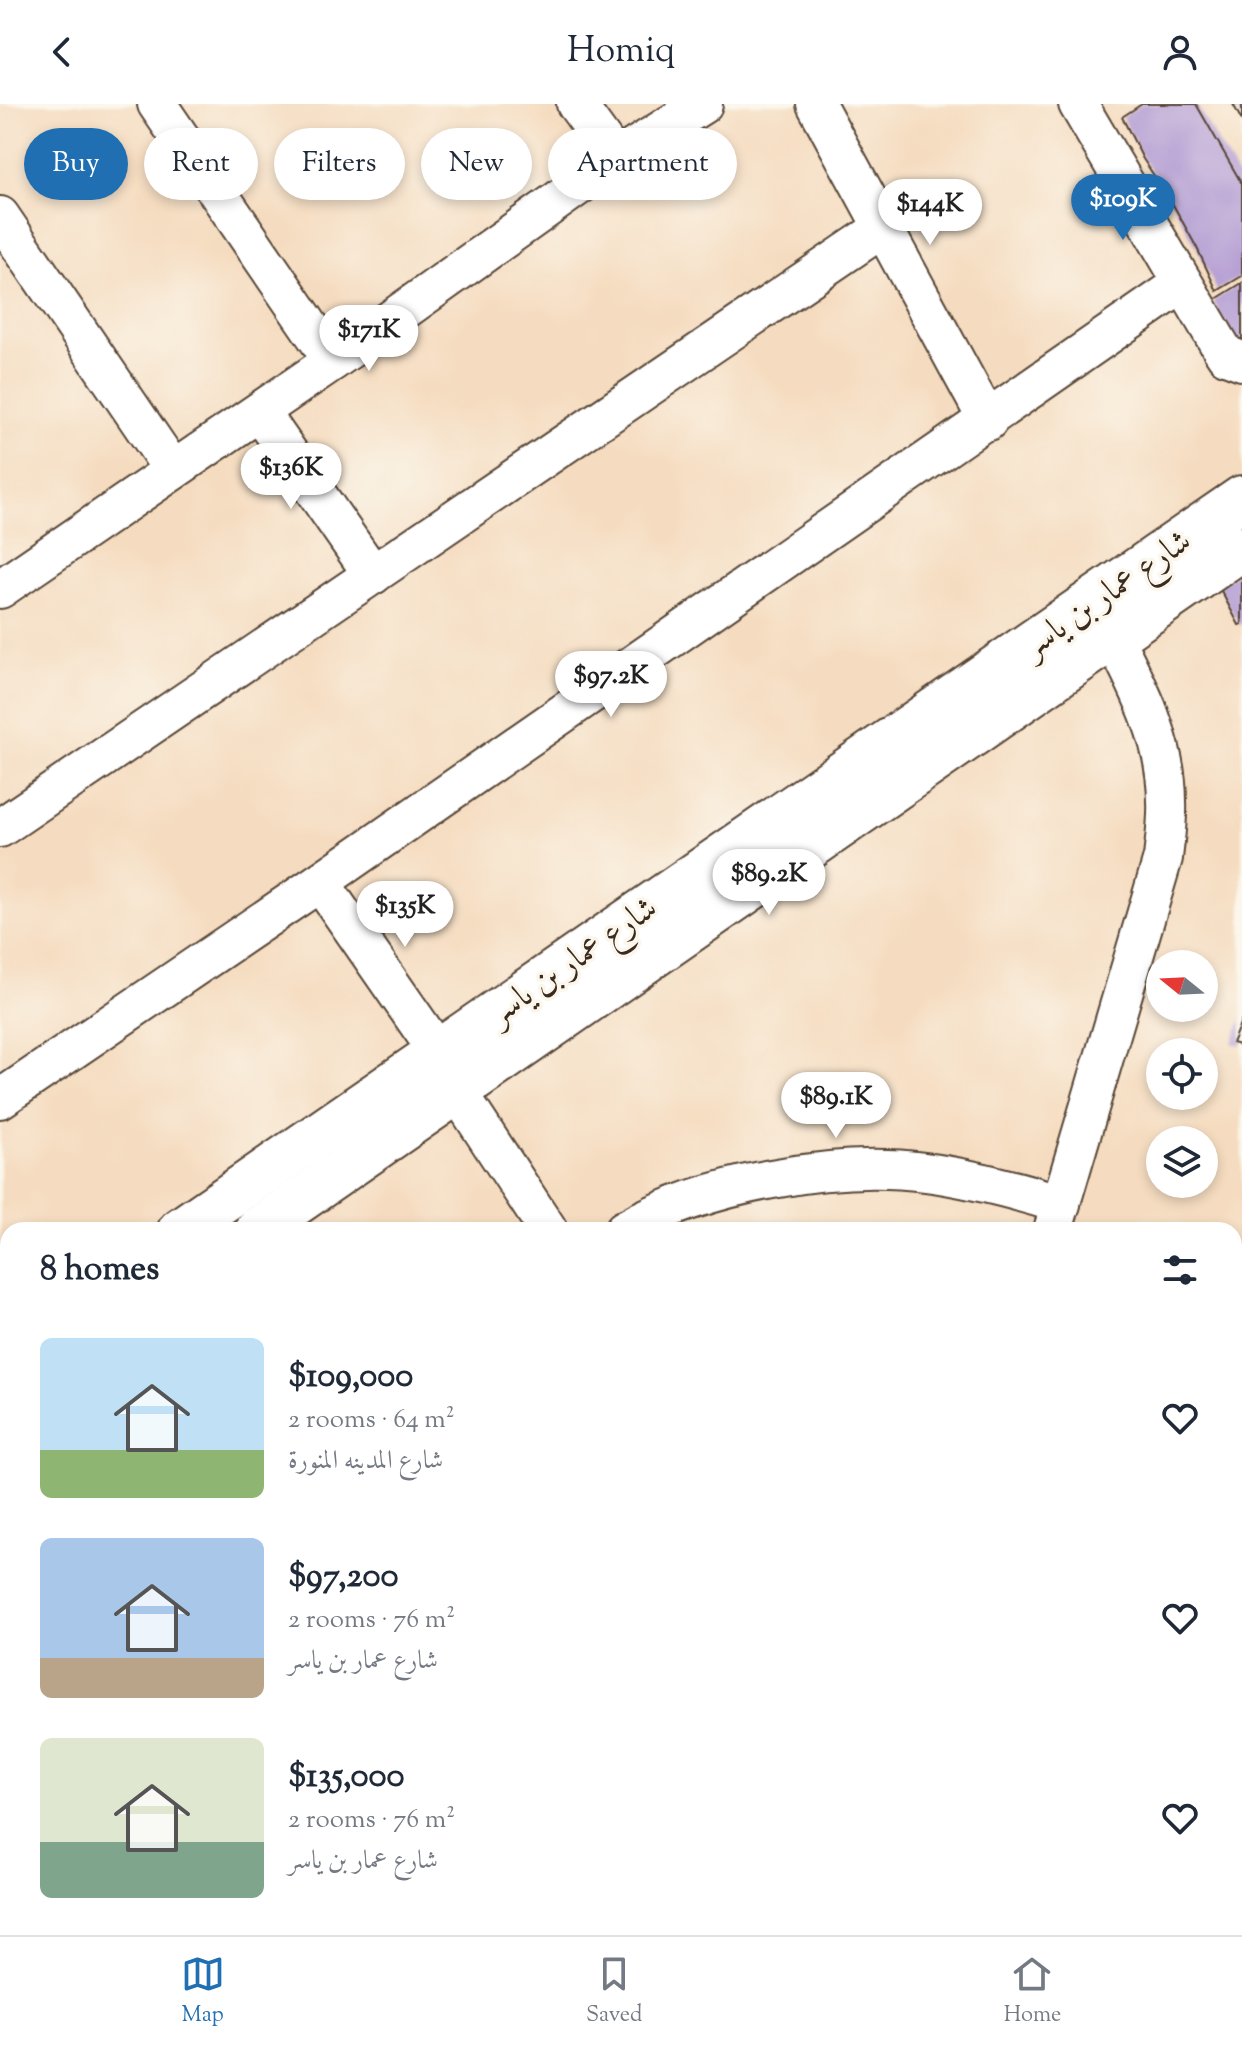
<!DOCTYPE html>
<meta charset="utf-8">
<style>
body{margin:0;font-family:"Sorts Mill Goudy",Amiri,serif;background:#f6f6f7;color:#1f2937;height:100vh;display:flex;flex-direction:column;font-size:30px;white-space:nowrap}
*{box-sizing:border-box;margin:0}
p{font-size:26px;color:#747a83}
.icon{flex:none;width:44px;height:44px;fill:none;stroke:currentColor;stroke-width:2;stroke-linecap:round;stroke-linejoin:round}
.map{position:relative;flex:1;overflow:hidden}
.sheet{position:absolute;left:0px;top:1118px;width:1242px;height:714px;display:flex;flex-direction:column;background:#fff;border-radius:24px 24px 0 0;box-shadow:0 4px 12px #0003}
.sheet>*{flex:none}
.hud{position:absolute;left:24px;top:24px;width:800px;height:72px;display:flex;gap:16px}
.needle{width:52px;rotate:288deg}
.fabs{position:absolute;left:1146px;top:846px;display:grid;gap:16px}
.fabs a{display:grid;place-items:center;width:72px;height:72px;border-radius:50%;background:#fff;box-shadow:0 4px 12px #0003;font-size:40px}
.price{position:absolute;translate:-50% -68px;padding:0 18px;border-radius:28px;background:#fff;color:#222;font-size:26px;line-height:52px;filter:drop-shadow(0 2px 4px #0008)}
.price::after{content:'';position:absolute;left:50%;top:48px;width:24px;height:18px;margin-left:-12px;background:inherit;clip-path:polygon(0 0,100% 0,50% 100%)}
.price.active{background:#1f6fb2;color:#fff}
ul{padding:0;list-style:none}
li{display:flex;align-items:center;gap:24px;height:200px;padding:0 40px}
li span{display:grid;place-items:center;flex:none;width:224px;height:160px;border-radius:12px;color:#555}
li>.icon{margin-inline-start:auto}
span .icon{width:96px;height:96px;fill:#fffc;stroke-width:1}
li b{font-size:34px}
h2{display:flex;justify-content:space-between;align-items:center;height:96px;padding:0 40px;font-size:34px}
.pill{padding:0 28px;border-radius:36px;background:#fff;box-shadow:0 4px 12px #0003;font-size:28px;line-height:72px}
.pill.active{background:#1f6fb2;color:#fff}
header{display:flex;justify-content:space-between;align-items:center;height:104px;padding:0 40px;background:#fff;font-size:36px;font-weight:600}
.tab-bar{display:flex;justify-content:space-around;align-items:center;height:112px;border-top:2px solid #e0e1e3;background:#fff;font-size:22px;color:#747a83}
.tab-bar a{display:grid;justify-items:center;gap:4px}
.tab-bar .active{color:#1f6fb2}
.map>svg:first-child{display:block}
.building{fill:#b59fd4}
.lines{fill:none;stroke-linecap:round;stroke-linejoin:round}
.street-casing{stroke:#574536;stroke-width:42}
.secondary-casing{stroke:#574536;stroke-width:48}
.street{stroke:#fff;stroke-width:38}
.secondary{stroke:#fff;stroke-width:44}
.labels{text-anchor:middle;stroke-width:7;stroke-linejoin:round;paint-order:stroke}
.street-label{font-size:34px;fill:#3b2a1e;stroke:#fbf7ec}
</style>
<header><svg class="icon" aria-label="back" viewBox="0 0 24 24"><path d="M15 5l-7 7 7 7"/></svg>Homiq<svg class="icon" aria-label="person" viewBox="0 0 24 24"><circle cx="12" cy="8" r="4"/><path d="M4 21q1-7 8-7t8 7"/></svg></header>
<div class="map">
<svg width="1242" height="1831" viewBox="0 0 1242 1831">
<rect width="100%" height="100%" fill="#fbf7ec"/>
<filter id="ink" filterUnits="userSpaceOnUse"><feTurbulence type="fractalNoise" baseFrequency=".0125" numOctaves="2"/><feDisplacementMap in="SourceGraphic" scale="16" xChannelSelector="R" yChannelSelector="G"/><feConvolveMatrix kernelMatrix="1 2 1 2 8 2 1 2 1" color-interpolation-filters="sRGB"/></filter>
<filter id="wash" filterUnits="userSpaceOnUse"><feTurbulence type="fractalNoise" baseFrequency=".006" numOctaves="4" result="noise"/><feDisplacementMap in="SourceGraphic" scale="32" xChannelSelector="R" yChannelSelector="G"/><feGaussianBlur stdDeviation="1.8" result="paint"/><feColorMatrix in="noise" values="0 0 0 0 0 0 0 0 0 0 0 0 0 0 0 0 0 1.4 0 .05"/><feComposite in="paint" operator="in"/></filter>
<g filter="url(#wash)">
<rect width="100%" height="100%" fill="#f5dcc0"/>
<g id="blocks">
<!-- building -->
<g class="building">
<path d="M1142,0H1196L1242,80V172L1217,187L1197,144L1171,97L1143,55L1122,13Z"/>
<path d="M1233,0H1242V17Z"/>
<path d="M1242,179V236L1236,239L1213,197Z"/>
<path d="M1242,466V520L1239,521L1218,481Z"/>
<path d="M1242,915V942L1232,939Z"/>
</g>
</g>
</g>
<g filter="url(#ink)">
<use href="#blocks" fill-opacity="0" stroke="#574536" stroke-width="2"/>
<g class="lines">
<defs>
<g id="street">
<path d="M157,0L333,257"/>
<path d="M576,0L616,55"/>
<path d="M816,0L988,317"/>
<path d="M1078,0L1222,245L1226,251L1242,257"/>
<path d="M0,112L173,366"/>
<path d="M260,308L373,471"/>
<path d="M0,485L333,257L616,55L703,0"/>
<path d="M0,724L884,123"/>
<path d="M320,778L438,948"/>
<path d="M457,987L548,1126"/>
<path d="M0,995L320,778L1183,179"/>
<path d="M624,1126C704,1080 834,1056 925,1068C972,1074 1016,1086 1061,1100"/>
<path d="M1053,1126L1163,754C1165,735 1168,716 1167,698C1167,638 1140,585 1113,533"/>
<path d="M1234,1277L1242,1251"/>
<path d="M0,1550L8,1544"/>
<path d="M1234,1702L1242,1705"/>
<path d="M0,1817L8,1811"/>
<path d="M663,1824L668,1831"/>
<path d="M336,1831L346,1824"/>
<path d="M698,1831L709,1824"/>
<path d="M1024,1831L1029,1824"/>
</g>
<g id="secondary">
<path d="M180,1126L1242,394"/>
<path d="M257,1126L1242,444"/>
<path d="M0,1190L8,1201"/>
<path d="M0,1262L8,1273"/>
</g>
</defs>
<!-- street casing -->
<use href="#street" class="street-casing"/>
<!-- secondary casing -->
<use href="#secondary" class="secondary-casing"/>
<!-- street -->
<use href="#street" class="street"/>
<!-- secondary -->
<use href="#secondary" class="secondary"/>
</g>
</g>
<g class="labels">
<!-- street labels -->
<g class="street-label">
<text transform="translate(1106 488) rotate(-35)" y="12">شارع عمار بن ياسر</text>
<text transform="translate(572 855) rotate(-35)" y="12">شارع عمار بن ياسر</text>
</g>
</g>
</svg>
<div class="fabs">
<a><svg class="needle" viewBox="-14 -14 28 28"><path d="M0-13l5 13h-10z" fill="#e53935"/><path d="M0 13l5-13h-10z" fill="#747a83"/></svg></a>
<a><svg class="icon" aria-label="locate" viewBox="0 0 24 24"><circle cx="12" cy="12" r="6"/><path d="M12 2v4M12 18v4M2 12h4M18 12h4"/></svg></a>
<a><svg class="icon" aria-label="layers" viewBox="0 0 24 24"><path d="M12 4l9 5-9 5-9-5zM3 14l9 5 9-5"/></svg></a>
</div>
<b class="price active" style="left:1123px;top:138px">$109K</b>
<b class="price" style="left:930px;top:143px">$144K</b>
<b class="price" style="left:369px;top:269px">$171K</b>
<b class="price" style="left:291px;top:407px">$136K</b>
<b class="price" style="left:611px;top:615px">$97.2K</b>
<b class="price" style="left:769px;top:813px">$89.2K</b>
<b class="price" style="left:405px;top:845px">$135K</b>
<b class="price" style="left:836px;top:1036px">$89.1K</b>
<div class="hud">
<a class="pill active">Buy</a>
<a class="pill">Rent</a>
<a class="pill">Filters</a>
<a class="pill">New</a>
<a class="pill">Apartment</a>
</div>
<section class="sheet">
<h2>8 homes<svg class="icon" aria-label="filters" viewBox="0 0 24 24"><path d="M4 7h16M4 17h16"/><circle cx="9" cy="7" r="2"/><circle cx="15" cy="17" r="2"/></svg></h2>
<ul>
<li><span style="background:linear-gradient(#bfe0f5 70%,#8fb573 0)"><svg class="icon" aria-label="home" viewBox="0 0 24 24"><path d="M3 11l9-7 9 7M6 9v11h12V9"/></svg></span><div><b>$109,000</b><p>2 rooms · 64 m²</p><p>شارع المدينه المنورة</p></div><svg class="icon" aria-label="heart" viewBox="0 0 24 24"><path d="M12 20l-8-8c-3-5 5-10 8-4 3-6 11-1 8 4z"/></svg></li>
<li><span style="background:linear-gradient(#a9c7e8 75%,#b9a48a 0)"><svg class="icon" aria-label="home" viewBox="0 0 24 24"><path d="M3 11l9-7 9 7M6 9v11h12V9"/></svg></span><div><b>$97,200</b><p>2 rooms · 76 m²</p><p>شارع عمار بن ياسر</p></div><svg class="icon" aria-label="heart" viewBox="0 0 24 24"><path d="M12 20l-8-8c-3-5 5-10 8-4 3-6 11-1 8 4z"/></svg></li>
<li><span style="background:linear-gradient(#dfe7d0 65%,#7fa58c 0)"><svg class="icon" aria-label="home" viewBox="0 0 24 24"><path d="M3 11l9-7 9 7M6 9v11h12V9"/></svg></span><div><b>$135,000</b><p>2 rooms · 76 m²</p><p>شارع عمار بن ياسر</p></div><svg class="icon" aria-label="heart" viewBox="0 0 24 24"><path d="M12 20l-8-8c-3-5 5-10 8-4 3-6 11-1 8 4z"/></svg></li>
</ul>
</section>
</div>
<nav class="tab-bar">
<a class="active"><svg class="icon" aria-label="map" viewBox="0 0 24 24"><path d="M3 6l6-2 6 2 6-2v14l-6 2-6-2-6 2zM9 4v14M15 6v14"/></svg>Map</a>
<a><svg class="icon" aria-label="saved" viewBox="0 0 24 24"><path d="M7 4h10v16l-5-4-5 4z"/></svg>Saved</a>
<a><svg class="icon" aria-label="home" viewBox="0 0 24 24"><path d="M3 11l9-7 9 7M6 9v11h12V9"/></svg>Home</a>
</nav>
